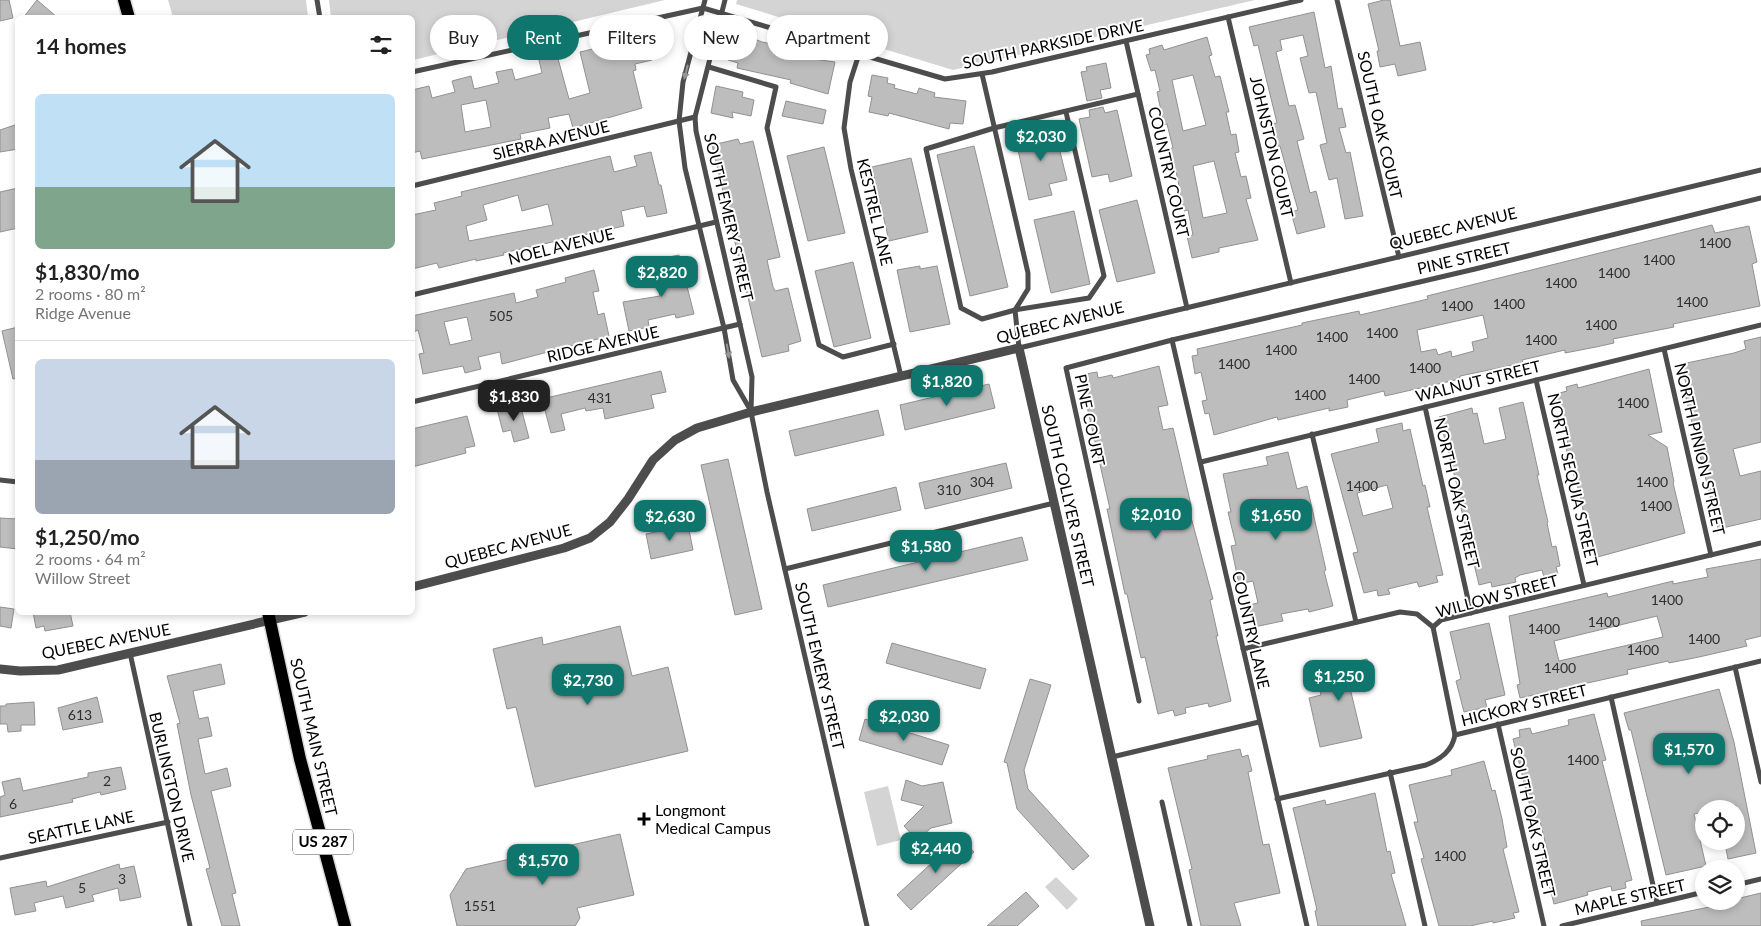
<!DOCTYPE html>
<meta charset="utf-8">
<style>
body{margin:0;font-family:Lato,sans-serif;background:#f2f2f2;color:#222;height:100vh;display:flex;flex-direction:column;font-size:19px;white-space:nowrap}
*{box-sizing:border-box;margin:0}
p{font-size:16px;color:#767676}
.icon{flex:none;width:28px;height:28px;fill:none;stroke:currentColor;stroke-width:2;stroke-linecap:round;stroke-linejoin:round}
.map{position:relative;flex:1;overflow:hidden}
.sheet{position:absolute;left:15px;top:15px;width:400px;height:600px;display:flex;flex-direction:column;background:#fff;border-radius:8px;box-shadow:0 2px 8px #0003}
.sheet>*{flex:none}
.hud{position:absolute;left:430px;top:15px;width:475px;height:45px;display:flex;gap:10px}
.buttons{position:absolute;left:1695px;top:800px;display:grid;gap:10px}
.buttons a{display:grid;place-items:center;width:50px;height:50px;border-radius:50%;background:#fff;box-shadow:0 2px 8px #0003;font-size:25px}
.price{position:absolute;translate:-50% -42px;padding:0 11px;border-radius:10px;background:#0f766e;color:#fff;font-size:16px;line-height:32px;filter:drop-shadow(0 1px 2px #0008)}
.price::after{content:'';position:absolute;left:50%;top:30px;width:15px;height:11px;margin-left:-8px;background:inherit;clip-path:polygon(0 0,100% 0,50% 100%)}
.price.on{background:#222;color:#fff}
ul{padding:0;list-style:none}
li{display:grid;align-content:center;gap:10px;height:265px;padding:0 20px}
li+li{border-top:1px solid #e0e0e0}
li span{display:grid;place-items:center;height:155px;border-radius:8px;color:#555}
li>.icon{margin-inline-start:auto}
span .icon{width:90px;height:90px;fill:#fffc;stroke-width:1}
li b{font-size:21px}
h2{display:flex;justify-content:space-between;align-items:center;height:60px;padding:0 20px;font-size:21px}
.chip{padding:0 18px;border-radius:22px;background:#fff;box-shadow:0 2px 8px #0003;font-size:18px;line-height:45px}
.chip.on{background:#0f766e;color:#fff}
.map>svg:first-child{display:block}
.green{fill:#d4d4d4}
.building{fill:#bdbdbd;stroke:#919191;fill-rule:evenodd}
.lines{fill:none;stroke-linecap:round;stroke-linejoin:round}
.primary-casing{stroke:#dbdbdb;stroke-width:15}
.minor{stroke:#4d4d4d;stroke-width:5}
.tertiary{stroke:#4d4d4d;stroke-width:9}
.primary{stroke:#000;stroke-width:12}
.oneway{fill:#949494}
.poi-dot{fill:#000;stroke:#fff;stroke-width:2}
.labels{text-anchor:middle;stroke-width:4;stroke-linejoin:round;paint-order:stroke}
.number-label{font-size:14px;fill:#2f2f2f}
.shield{fill:#fff;stroke:#4c4c4c;stroke-width:1}
.shield-label{font-size:15px;font-weight:bold;fill:#000}
.street-label{font-size:16px;fill:#000;stroke:#fff}
.poi-label{font-size:16px;fill:#000;stroke:#fff;text-anchor:start}
</style>
<div class="map">
<svg width="1761" height="926" viewBox="0 0 1761 926">
<rect width="100%" height="100%" fill="#fff"/>
<!-- green -->
<g class="green">
<path d="M168,0H306L308,17H173Z"/>
<path d="M329,0H665L413,60L412,18L331,17Z"/>
<path d="M737,0H1255L953,70L736,4Z"/>
<path d="M888,786L901,840L877,846L864,792Z"/>
<path d="M1056,877L1078,899L1067,910L1045,887Z"/>
</g>
<!-- building -->
<g class="building">
<path d="M0,0H9L13,18L0,21Z"/>
<path d="M37,0L58,18H23Z"/>
<path d="M1384,0H1390L1400,46L1420,42L1426,70L1398,76L1395,64L1380,67L1377,51H1379L1368,4Z"/>
<path d="M1314,12L1325,68L1331,66L1338,109L1342,108L1346,127L1339,128L1346,153L1350,152L1363,216L1345,219L1337,178L1329,180L1320,145L1327,143L1316,92L1309,93L1300,58L1308,56L1303,35L1280,40L1282,50L1276,52L1289,106L1295,105L1304,139L1297,141L1310,193L1316,191L1325,227L1297,234L1291,212L1298,210L1280,146H1277L1271,124L1277,123L1258,45L1254,46L1249,27Z"/>
<path d="M737,32L762,42L783,46L782,52L792,54L791,56L835,62L828,94L790,83L791,80L737,68L738,63L728,60Z"/>
<path d="M1207,37L1212,55L1209,56L1215,77L1220,76L1229,112H1226L1231,135L1236,134L1239,152L1235,153L1241,177L1246,176L1251,198L1246,199L1258,240L1219,248V252L1192,258L1187,236L1193,235L1188,210L1184,211L1176,171H1173L1167,149L1173,148L1167,124L1164,125L1157,92L1160,91L1155,70L1151,71L1146,55L1150,54L1149,49L1162,45L1164,50ZM1193,75L1206,125L1183,131L1172,80ZM1214,161L1227,213L1203,218L1193,166Z"/>
<path d="M647,39L652,60L635,64L636,70L633,71L642,108L573,128L569,114L548,118L550,128L520,134L521,139L422,159L420,151L412,153V90L429,86L432,98L455,92L452,81L471,76L474,89L499,83L496,72L512,69L515,80L542,73L539,60L557,55L569,99L590,93L580,52L605,46L607,56L629,51L627,43ZM486,100L491,127L465,132L461,105Z"/>
<path d="M1106,63L1111,88L1100,90L1102,98L1087,101L1081,72L1087,71L1086,67Z"/>
<path d="M872,75L888,78L887,83L895,85L894,88L917,94L919,88L935,93L934,97L966,101L963,124L950,123L949,129L889,113L888,116L869,112L872,97L868,96Z"/>
<path d="M716,86L743,92L742,97L754,100L751,116L732,112L733,118L711,113Z"/>
<path d="M786,101L826,110L823,124L782,116Z"/>
<path d="M1103,107L1105,113L1117,110L1132,176L1110,182L1108,174L1092,177L1079,119L1090,117L1089,110Z"/>
<path d="M18,124V149L0,152V130Z"/>
<path d="M1054,127L1067,180L1049,184L1052,195L1029,200L1015,136Z"/>
<path d="M738,139L740,144L753,141L780,257L767,260L773,287L775,291L788,288L801,341L788,345L789,351L762,357L712,145Z"/>
<path d="M974,146L1008,287L970,296L937,155Z"/>
<path d="M824,147L845,233L808,241L787,156Z"/>
<path d="M651,152L659,185H661L667,213L647,217L644,206L621,211L624,226L503,253L504,255L476,261V259L439,268L437,263L412,269V215L436,210L434,203L462,196L461,192L610,156L614,172L637,166L634,156ZM518,195L522,211L548,204L553,225L469,241L466,226L487,220L483,205Z"/>
<path d="M911,158L928,232L889,241L872,167Z"/>
<path d="M18,188V228L0,232V192Z"/>
<path d="M1137,200L1155,273L1117,282L1099,210Z"/>
<path d="M1074,211L1090,284L1051,293L1034,220Z"/>
<path d="M1712,225L1715,233L1749,226L1757,262L1752,264L1760,306L1673,324L1674,327L1613,339L1614,343L1596,347L1565,353V350L1522,360L1523,363L1460,376V379L1385,396L1384,391L1347,400L1348,407L1329,411V408L1278,420L1277,417L1214,435L1209,413L1205,414L1202,401L1207,400L1201,372L1195,374L1192,356L1198,355L1197,349L1302,325V323L1359,311L1360,315L1428,299L1427,296ZM1483,315L1488,338L1472,342L1474,351L1452,357L1451,351L1438,355L1436,349L1421,352L1417,330Z"/>
<path d="M679,255L694,314L676,318L675,314L648,320L649,327L629,331L623,302L660,296L655,272L666,270L664,258Z"/>
<path d="M853,262L871,338L834,347L815,271Z"/>
<path d="M920,266V269L937,266L950,324L910,332L897,270Z"/>
<path d="M594,270L599,291L593,292L598,315L604,313L609,336L502,364L500,352L478,357L481,369L465,373L463,366L423,374L419,354L424,353L418,330L414,332L412,316L514,293L516,303L538,297L536,290L566,282L565,278ZM467,317L472,340L450,345L444,322Z"/>
<path d="M18,327V378L13,379L2,331Z"/>
<path d="M1761,337V442L1733,449L1740,476L1761,471V519L1718,529L1684,390L1687,389L1682,364L1734,353L1746,349L1744,341Z"/>
<path d="M1159,366L1168,405L1158,407L1163,430L1173,428L1191,505L1188,506L1213,599L1210,600L1218,636H1216L1231,701L1209,707L1208,703L1185,708L1186,713L1175,716L1173,710L1158,714L1145,657L1141,658L1127,594H1125L1107,509H1110L1080,375L1097,372L1098,378L1112,375L1113,378Z"/>
<path d="M1649,369L1662,432L1648,435L1667,447L1674,482L1673,483L1685,533L1594,558L1578,488L1570,463L1565,444H1568L1556,394L1567,391L1566,387L1577,384L1578,388Z"/>
<path d="M661,371L666,392L651,395L654,408L605,419L603,408L586,411L585,408L561,414L565,430L551,433L542,399Z"/>
<path d="M989,384L995,408L905,430L900,405Z"/>
<path d="M1523,402L1539,475H1537L1548,522L1547,523L1552,547L1556,546L1560,566L1556,567L1558,574L1544,577L1542,570L1520,575L1515,578L1516,582L1492,587L1491,582L1479,585L1461,508H1463L1439,417L1472,408L1473,414L1477,413L1484,444L1506,439L1499,408Z"/>
<path d="M520,404L529,438L514,442L511,430L503,432L497,409Z"/>
<path d="M878,410L884,435L795,456L789,431Z"/>
<path d="M467,416L475,446L465,448L466,453L412,467V429Z"/>
<path d="M1402,423L1403,431L1410,429L1423,486L1425,485L1430,507H1427L1443,575L1436,576L1438,582L1419,587L1417,582L1388,589L1390,594L1378,596L1377,590L1364,593L1353,553L1358,552L1331,454L1379,442L1376,429ZM1387,485L1393,508L1363,516L1357,493Z"/>
<path d="M1288,452L1297,489L1307,486L1326,570L1324,571L1333,606L1309,612L1308,609L1281,614L1283,621L1254,627L1249,605L1258,603L1253,581L1239,584L1231,546L1236,545L1228,512H1231L1223,474L1268,465L1266,457Z"/>
<path d="M728,459L762,609L735,615L701,465Z"/>
<path d="M1006,463L1012,488L925,509L919,483Z"/>
<path d="M896,487L901,510L812,531L807,509Z"/>
<path d="M0,518L18,519V549L0,547Z"/>
<path d="M688,525L693,550L651,559L646,534Z"/>
<path d="M1022,537L1028,560L828,607L823,585Z"/>
<path d="M1761,559V636L1745,640L1747,646L1699,657L1669,663L1668,661L1627,670L1628,674L1520,698L1517,685L1520,684L1509,616L1607,593L1608,597L1673,581V584L1708,577L1706,569ZM1657,616L1663,637L1559,661L1554,641Z"/>
<path d="M0,607L14,609L11,628L0,626Z"/>
<path d="M33,612H70L73,626L45,631L44,626L36,628Z"/>
<path d="M1489,623L1505,695L1485,700L1487,707L1464,712L1456,681L1461,679L1450,632Z"/>
<path d="M620,626L632,676L668,667L688,751L535,787L516,707L507,709L493,649L542,637L543,645Z"/>
<path d="M892,643L986,669L980,689L886,663Z"/>
<path d="M1367,659L1373,683L1350,688L1362,738L1320,747L1309,698L1321,695L1315,671Z"/>
<path d="M221,664L225,684L193,691L199,719L208,717L212,736L198,739L205,774L227,768L231,786L211,791L236,893L232,894L240,926H222L214,898L206,869L210,868L191,795L177,724L180,723L167,676Z"/>
<path d="M1030,679L1051,685L1024,770L1028,789L1089,856L1073,870L1017,809L1007,763L1004,762Z"/>
<path d="M1719,689L1734,742L1756,853L1728,859L1725,844L1736,841V805L1720,809H1704V812L1694,814L1706,866L1666,875L1631,730H1629L1624,713Z"/>
<path d="M97,697L103,722L63,730L58,708Z"/>
<path d="M34,702L35,725H21V731L8,732L7,724H0V706H6V704Z"/>
<path d="M1594,714L1606,760L1602,761L1632,880L1625,882L1626,888L1612,891L1611,886L1587,892L1588,895L1554,904L1542,856L1548,854L1540,821L1534,822L1513,739L1520,737L1519,730L1530,728L1532,734L1569,725L1568,720Z"/>
<path d="M865,719L949,745L942,765L859,740Z"/>
<path d="M1240,749L1242,757L1248,755L1252,771L1248,772L1263,845L1269,844L1280,893L1234,903L1241,926H1201L1189,870L1192,869L1168,768L1208,759L1207,756Z"/>
<path d="M1484,761L1492,791L1495,790L1502,819L1507,847L1503,849L1519,912L1513,913L1515,918L1493,923V921L1470,926H1439L1421,859L1424,858L1414,822H1418L1409,785L1452,775L1451,770Z"/>
<path d="M121,767L126,789L101,795L100,792L72,799L73,802L0,817V797L5,795L2,782L20,778L23,791L88,777V773Z"/>
<path d="M906,780L922,786L943,782L952,823L931,828L917,840L904,826L924,806L901,800Z"/>
<path d="M1375,793L1387,852L1390,851L1395,873L1391,874L1406,926H1318L1315,911L1317,910L1293,808L1325,800L1326,805Z"/>
<path d="M620,834L634,895L577,908L580,918L575,926H457L450,895L466,869Z"/>
<path d="M960,837L974,852L911,910L897,895Z"/>
<path d="M119,864L120,869L134,866L141,897L120,901L118,888L92,895L94,901L66,908L63,896L34,903L36,911L15,915L10,888L46,881L47,887Z"/>
<path d="M1026,892L1039,906L1017,926H987Z"/>
<path d="M1761,893V926H1642L1641,921L1719,905V901H1736V899Z"/>
</g>
<g class="lines">
<defs>
<g id="primary">
<path d="M124,0L129,18"/>
<path d="M268,612L300,759L345,926"/>
</g>
</defs>
<!-- primary casing -->
<use href="#primary" class="primary-casing"/>
<!-- minor -->
<g class="minor">
<path d="M317,0L320,18"/>
<path d="M705,0L683,82L679,121L685,168L724,328L733,380L751,411"/>
<path d="M725,0L695,117L696,131L752,377L751,412L767,492L867,926"/>
<path d="M1337,0L1399,257"/>
<path d="M1228,17L1291,283"/>
<path d="M1126,41L1187,308"/>
<path d="M859,54L850,82L844,128L851,169L901,376"/>
<path d="M709,67L776,87L767,128L819,345L843,357L894,344"/>
<path d="M412,72L703,8L945,79L992,72L1301,0"/>
<path d="M982,74L1028,273V289L1015,310L1019,348L1761,170"/>
<path d="M1066,112L1104,276L1089,298L1015,310L982,319L961,308L926,149L994,128L1138,94"/>
<path d="M412,186L695,117"/>
<path d="M412,295L716,222"/>
<path d="M1172,340L1307,926"/>
<path d="M1664,349L1711,555"/>
<path d="M1536,380L1584,585"/>
<path d="M412,402L740,324"/>
<path d="M1425,407L1471,613"/>
<path d="M1312,434L1356,622"/>
<path d="M1201,462L1761,325"/>
<path d="M0,480L18,482"/>
<path d="M785,569L1054,503"/>
<path d="M1433,627L1441,620L1761,543"/>
<path d="M1433,627L1455,735"/>
<path d="M1243,649L1400,612L1417,614L1433,627"/>
<path d="M130,653L190,926"/>
<path d="M1735,667L1761,782"/>
<path d="M1611,697L1657,903"/>
<path d="M1139,701L1066,368L1172,340L1475,269L1761,198"/>
<path d="M1498,724L1544,926"/>
<path d="M1112,757L1259,722"/>
<path d="M1390,772L1425,926"/>
<path d="M1277,799L1426,765C1441,759 1452,751 1455,735L1761,661"/>
<path d="M1162,802L1190,926"/>
<path d="M0,858L168,822"/>
<path d="M1736,885L1761,879"/>
<path d="M1562,926L1704,892"/>
</g>
<!-- tertiary -->
<g class="tertiary">
<path d="M412,587L564,548L590,538L610,522L628,499L653,460L675,440L697,428L751,412L1019,348L1150,926"/>
<path d="M0,669L20,671L58,670L305,612"/>
</g>
<!-- primary -->
<use href="#primary" class="primary"/>
</g>
<!-- one-way arrows -->
<defs><path id="oneway-solid" d="M-6-.8H1V-3.2L6.5 0L1 3.2V.8H-6Z" transform="scale(1.25)"/></defs>
<g class="oneway">
<use href="#oneway-solid" transform="translate(686 72) rotate(104)"/>
<use href="#oneway-solid" transform="translate(728 351) rotate(80)"/>
</g>
<!-- markers -->
<path class="poi-dot" d="M641.5 811.5h5v5h5v5h-5v5h-5v-5h-5v-5h5z"/>
<g class="labels">
<!-- number labels -->
<g class="number-label">
<text x="1715" y="248">1400</text>
<text x="1659" y="265">1400</text>
<text x="1614" y="278">1400</text>
<text x="1561" y="288">1400</text>
<text x="1692" y="307">1400</text>
<text x="1509" y="309">1400</text>
<text x="1457" y="311">1400</text>
<text x="501" y="321">505</text>
<text x="1601" y="330">1400</text>
<text x="1382" y="338">1400</text>
<text x="1332" y="342">1400</text>
<text x="1541" y="345">1400</text>
<text x="1281" y="355">1400</text>
<text x="1234" y="369">1400</text>
<text x="1425" y="373">1400</text>
<text x="1364" y="384">1400</text>
<text x="1310" y="400">1400</text>
<text x="600" y="403">431</text>
<text x="1633" y="408">1400</text>
<text x="982" y="487">304</text>
<text x="1652" y="487">1400</text>
<text x="1362" y="491">1400</text>
<text x="949" y="495">310</text>
<text x="1656" y="511">1400</text>
<text x="1667" y="605">1400</text>
<text x="1604" y="627">1400</text>
<text x="1544" y="634">1400</text>
<text x="1704" y="644">1400</text>
<text x="1643" y="655">1400</text>
<text x="1560" y="673">1400</text>
<text x="80" y="720">613</text>
<text x="1583" y="765">1400</text>
<text x="107" y="786">2</text>
<text x="13" y="809">6</text>
<text x="1450" y="861">1400</text>
<text x="122" y="884">3</text>
<text x="82" y="893">5</text>
<text x="480" y="911">1551</text>
</g>
<!-- shield labels -->
<rect class="shield" x="293" y="829.5" width="60" height="25" rx="4"/>
<g class="shield-label">
<text x="323" y="847">US 287</text>
</g>
<!-- street labels -->
<g class="street-label">
<text transform="translate(1053 44) rotate(-12)" y="6">SOUTH PARKSIDE DRIVE</text>
<text transform="translate(1380 125) rotate(77)" y="6">SOUTH OAK COURT</text>
<text transform="translate(551 140) rotate(-14)" y="6">SIERRA AVENUE</text>
<text transform="translate(1272 147) rotate(77)" y="6">JOHNSTON COURT</text>
<text transform="translate(1169 172) rotate(77)" y="6">COUNTRY COURT</text>
<text transform="translate(875 212) rotate(77)" y="6">KESTREL LANE</text>
<text transform="translate(729 217) rotate(77)" y="6">SOUTH EMERY STREET</text>
<text transform="translate(1453 228) rotate(-14)" y="6">QUEBEC AVENUE</text>
<text transform="translate(561 246) rotate(-14)" y="6">NOEL AVENUE</text>
<text transform="translate(1464 258) rotate(-13)" y="6">PINE STREET</text>
<text transform="translate(1060 322) rotate(-14)" y="6">QUEBEC AVENUE</text>
<text transform="translate(603 344) rotate(-13)" y="6">RIDGE AVENUE</text>
<text transform="translate(1478 381) rotate(-14)" y="6">WALNUT STREET</text>
<text transform="translate(1090 420) rotate(78)" y="6">PINE COURT</text>
<text transform="translate(1700 449) rotate(77)" y="6">NORTH PINION STREET</text>
<text transform="translate(1573 480) rotate(77)" y="6">NORTH SEQUIA STREET</text>
<text transform="translate(1457 493) rotate(77)" y="6">NORTH OAK STREET</text>
<text transform="translate(1068 496) rotate(77)" y="6">SOUTH COLLYER STREET</text>
<text transform="translate(508 546) rotate(-15)" y="6">QUEBEC AVENUE</text>
<text transform="translate(1497 596) rotate(-15)" y="6">WILLOW STREET</text>
<text transform="translate(1251 630) rotate(77)" y="6">COUNTRY LANE</text>
<text transform="translate(106 641) rotate(-11)" y="6">QUEBEC AVENUE</text>
<text transform="translate(820 666) rotate(77)" y="6">SOUTH EMERY STREET</text>
<text transform="translate(1524 705) rotate(-14)" y="6">HICKORY STREET</text>
<text transform="translate(314 737) rotate(77)" y="6">SOUTH MAIN STREET</text>
<text transform="translate(172 787) rotate(77)" y="6">BURLINGTON DRIVE</text>
<text transform="translate(1533 822) rotate(77)" y="6">SOUTH OAK STREET</text>
<text transform="translate(81 827) rotate(-12)" y="6">SEATTLE LANE</text>
<text transform="translate(1630 897) rotate(-13)" y="6">MAPLE STREET</text>
</g>
<!-- poi labels -->
<g class="poi-label">
<text x="655" y="816">Longmont<tspan x="655" dy="18">Medical Campus</tspan></text>
</g>
</g>
</svg>
<div class="buttons">
<a><svg class="icon" aria-label="locate" viewBox="0 0 24 24"><circle cx="12" cy="12" r="6"/><path d="M12 2v4M12 18v4M2 12h4M18 12h4"/></svg></a>
<a><svg class="icon" aria-label="layers" viewBox="0 0 24 24"><path d="M12 4l9 5-9 5-9-5zM3 14l9 5 9-5"/></svg></a>
</div>
<b class="price" style="left:1041px;top:162px">$2,030</b>
<b class="price" style="left:662px;top:298px">$2,820</b>
<b class="price" style="left:947px;top:407px">$1,820</b>
<b class="price on" style="left:514px;top:422px">$1,830</b>
<b class="price" style="left:1156px;top:540px">$2,010</b>
<b class="price" style="left:1276px;top:541px">$1,650</b>
<b class="price" style="left:670px;top:542px">$2,630</b>
<b class="price" style="left:926px;top:572px">$1,580</b>
<b class="price" style="left:1339px;top:702px">$1,250</b>
<b class="price" style="left:588px;top:706px">$2,730</b>
<b class="price" style="left:904px;top:742px">$2,030</b>
<b class="price" style="left:1689px;top:775px">$1,570</b>
<b class="price" style="left:936px;top:874px">$2,440</b>
<b class="price" style="left:543px;top:886px">$1,570</b>
<div class="hud">
<a class="chip">Buy</a>
<a class="chip on">Rent</a>
<a class="chip">Filters</a>
<a class="chip">New</a>
<a class="chip">Apartment</a>
</div>
<section class="sheet">
<h2>14 homes<svg class="icon" aria-label="filters" viewBox="0 0 24 24"><path d="M4 7h16M4 17h16"/><circle cx="9" cy="7" r="2"/><circle cx="15" cy="17" r="2"/></svg></h2>
<ul>
<li><span style="background:linear-gradient(#bfe0f5 60%,#7fa58c 0)"><svg class="icon" aria-label="home" viewBox="0 0 24 24"><path d="M3 11l9-7 9 7M6 9v11h12V9"/></svg></span><div><b>$1,830/mo</b><p>2 rooms · 80 m²</p><p>Ridge Avenue</p></div></li>
<li><span style="background:linear-gradient(#c9d6e8 65%,#9aa5b1 0)"><svg class="icon" aria-label="home" viewBox="0 0 24 24"><path d="M3 11l9-7 9 7M6 9v11h12V9"/></svg></span><div><b>$1,250/mo</b><p>2 rooms · 64 m²</p><p>Willow Street</p></div></li>
</ul>
</section>
</div>
